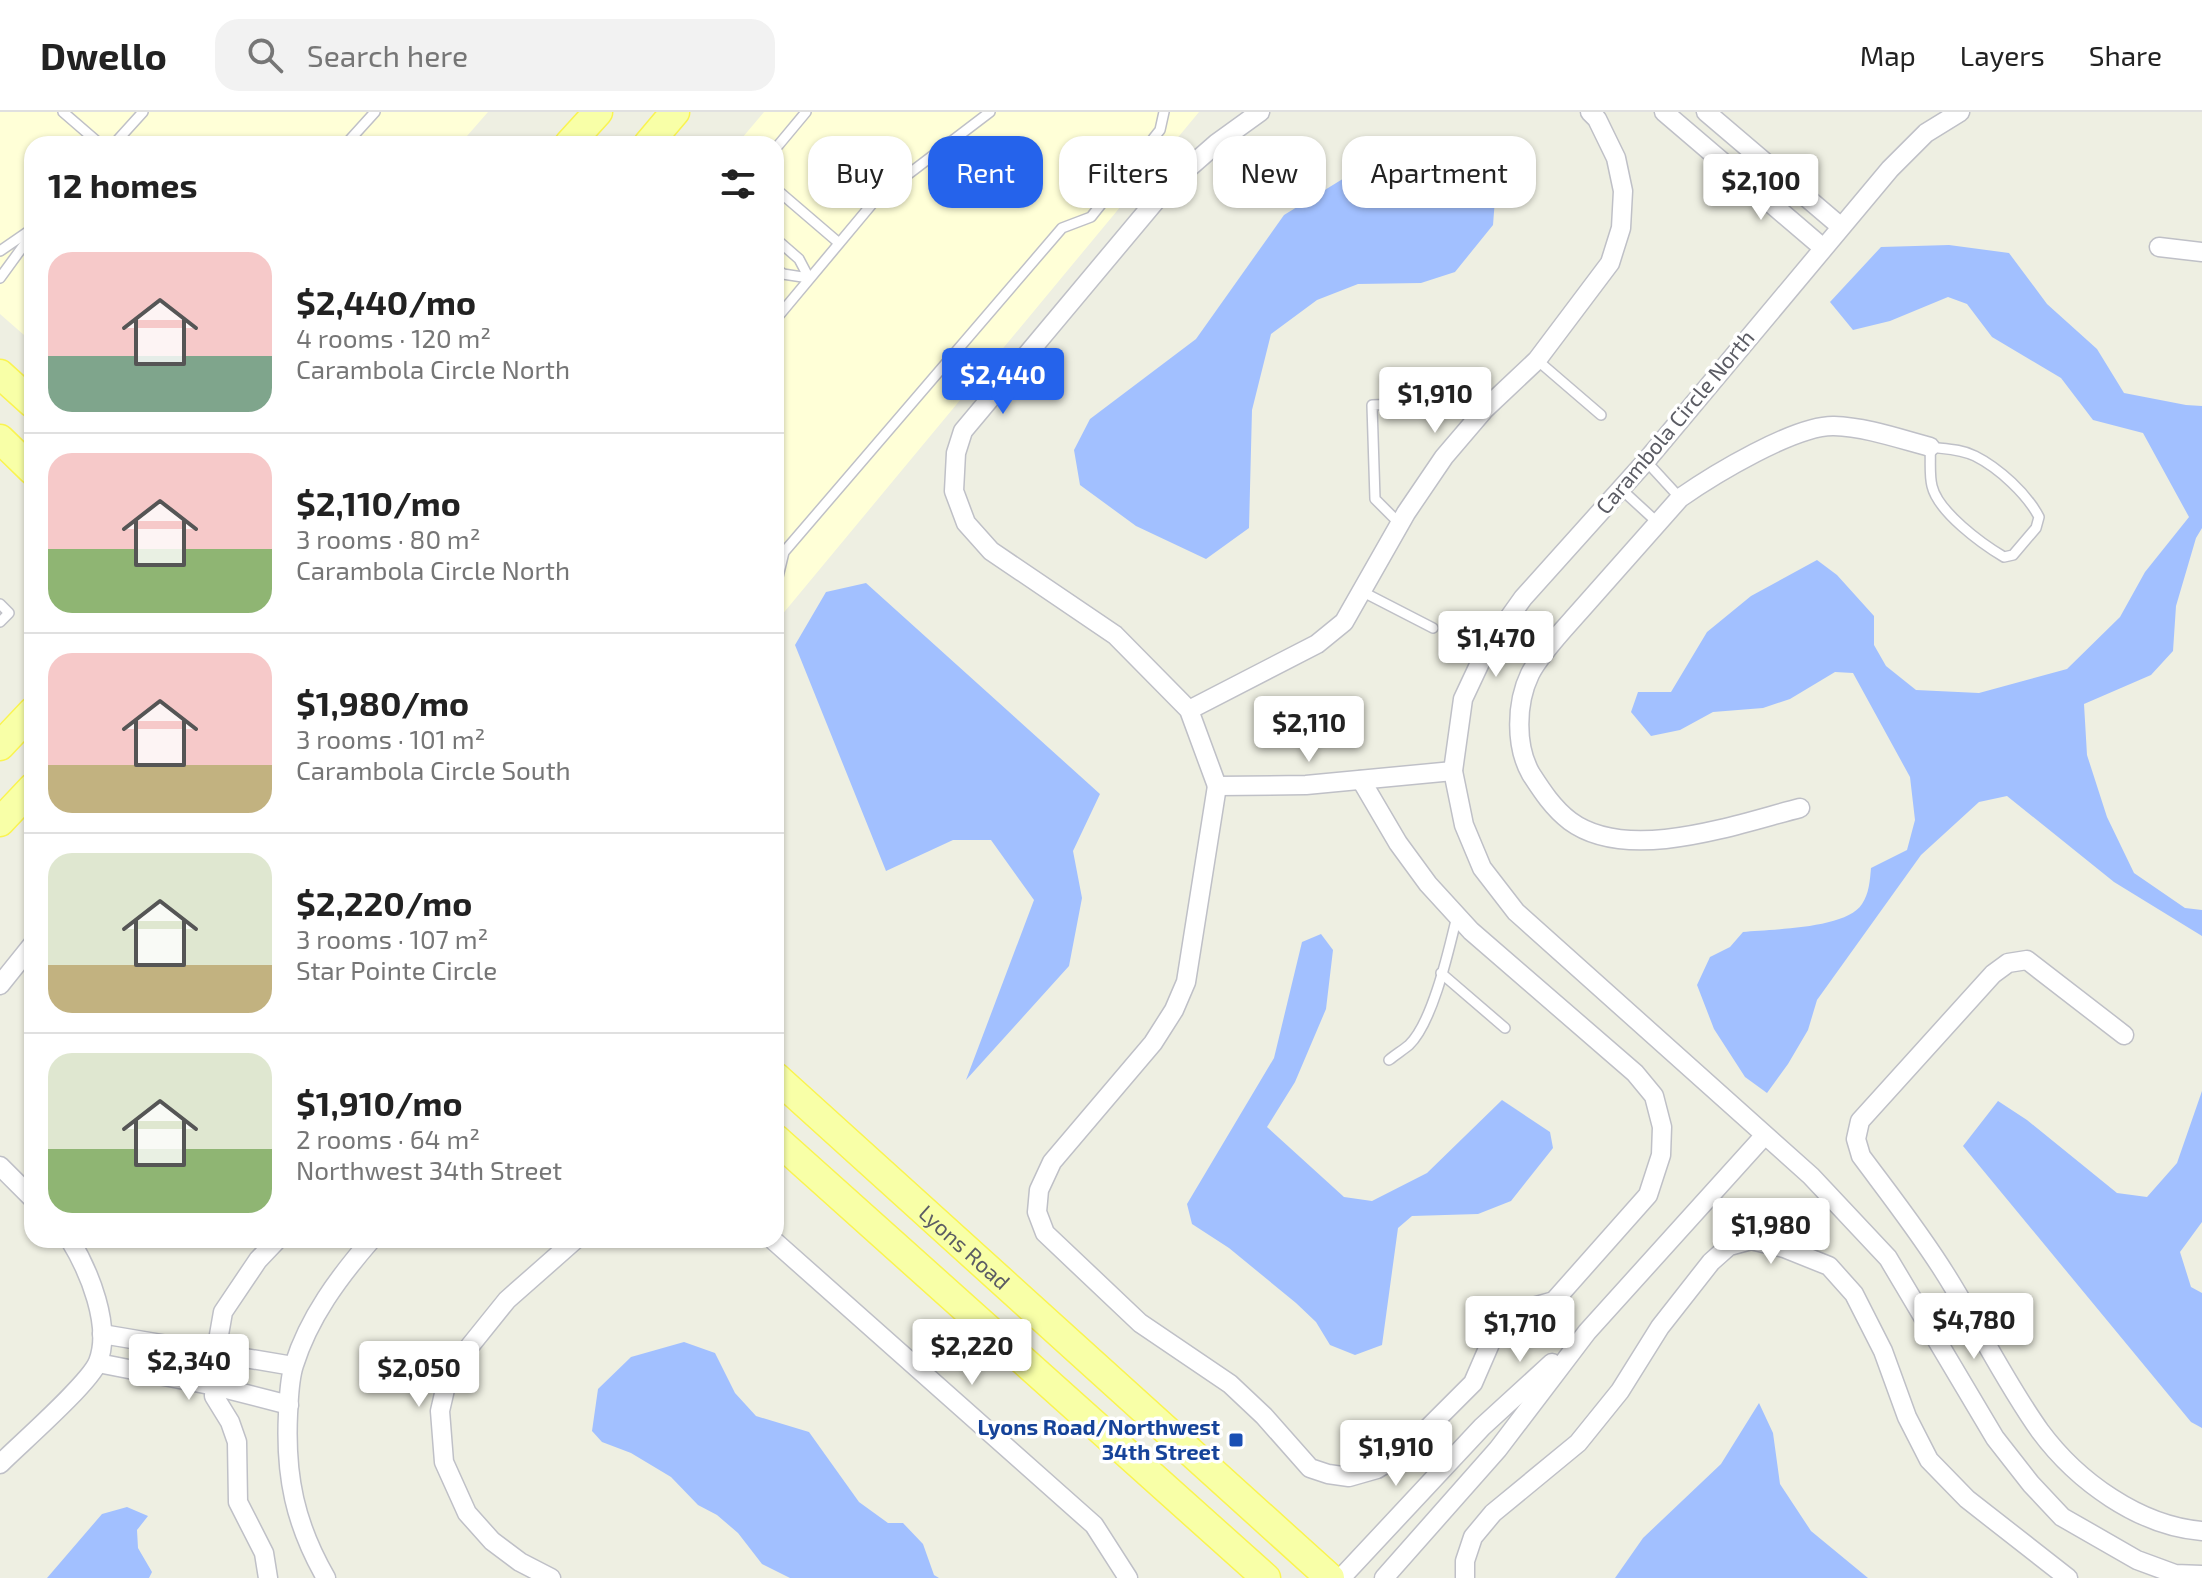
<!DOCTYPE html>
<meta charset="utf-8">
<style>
body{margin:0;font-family:"Exo 2",sans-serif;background:#f2f2f2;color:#222;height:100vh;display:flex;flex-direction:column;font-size:30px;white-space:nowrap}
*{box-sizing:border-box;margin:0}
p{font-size:26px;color:#767676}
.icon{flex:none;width:44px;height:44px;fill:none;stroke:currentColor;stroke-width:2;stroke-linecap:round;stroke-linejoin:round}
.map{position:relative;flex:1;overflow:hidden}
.panel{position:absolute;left:24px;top:24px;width:760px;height:1112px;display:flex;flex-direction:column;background:#fff;border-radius:24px;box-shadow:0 2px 6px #0004}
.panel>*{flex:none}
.top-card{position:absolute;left:808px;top:24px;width:760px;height:72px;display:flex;gap:16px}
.price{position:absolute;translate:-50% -68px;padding:0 18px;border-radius:8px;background:#fff;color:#222;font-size:26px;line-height:52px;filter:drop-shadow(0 2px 4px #0008)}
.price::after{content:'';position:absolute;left:50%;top:48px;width:24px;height:18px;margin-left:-12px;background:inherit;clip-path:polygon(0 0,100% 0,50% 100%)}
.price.on{background:#2563eb;color:#fff}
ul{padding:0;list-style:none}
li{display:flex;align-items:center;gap:24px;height:200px;padding:0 24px}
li+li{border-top:2px solid #e0e0e0}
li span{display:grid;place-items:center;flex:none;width:224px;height:160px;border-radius:24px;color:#555}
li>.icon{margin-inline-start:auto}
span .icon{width:96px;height:96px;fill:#fffc;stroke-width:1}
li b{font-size:34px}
h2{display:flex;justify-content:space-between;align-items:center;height:96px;padding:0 24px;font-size:34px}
.chip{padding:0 28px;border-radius:24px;background:#fff;box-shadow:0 2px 6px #0004;font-size:28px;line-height:72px}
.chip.on{background:#2563eb;color:#fff}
header{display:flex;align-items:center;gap:48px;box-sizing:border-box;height:112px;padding:0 40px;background:#fff;border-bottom:2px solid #e0e0e0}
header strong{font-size:38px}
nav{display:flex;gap:44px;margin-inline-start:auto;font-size:28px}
.search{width:560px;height:72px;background:#f2f2f2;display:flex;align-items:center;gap:20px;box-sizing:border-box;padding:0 28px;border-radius:24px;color:#767676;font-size:30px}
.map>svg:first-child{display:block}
.commercial{fill:#ffffd7}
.water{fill:#a2c0ff}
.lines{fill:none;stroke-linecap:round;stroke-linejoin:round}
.lane-casing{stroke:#bfc0c7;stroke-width:12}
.street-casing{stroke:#bfc0c7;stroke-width:21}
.primary-casing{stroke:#faf450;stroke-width:31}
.lane{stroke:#fff;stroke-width:9}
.street{stroke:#fff;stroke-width:18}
.primary{stroke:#f8ffa7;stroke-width:28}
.transit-dot{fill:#1a4fb4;stroke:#fff;stroke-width:3}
.labels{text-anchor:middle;stroke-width:7;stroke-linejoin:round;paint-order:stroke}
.street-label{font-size:22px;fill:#5b5c64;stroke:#fff}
.transit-label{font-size:22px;font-weight:bold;fill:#164399;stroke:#fff;text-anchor:end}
</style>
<header>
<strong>Dwello</strong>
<div class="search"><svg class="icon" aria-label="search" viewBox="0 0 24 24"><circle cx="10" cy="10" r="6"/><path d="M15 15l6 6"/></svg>Search here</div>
<nav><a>Map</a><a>Layers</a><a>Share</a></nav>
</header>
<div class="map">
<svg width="2202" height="1466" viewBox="0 0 2202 1466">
<rect width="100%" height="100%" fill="#eeefe2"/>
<!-- commercial -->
<g class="commercial">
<path d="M0,0H488L460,32H32V230L0,202Z"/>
<path d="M764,0H1199L776,510V32H737Z"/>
</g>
<!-- water -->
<g class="water">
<path d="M1424,27L1467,36L1496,74L1493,113L1455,160L1421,171L1358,172L1317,188L1271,222L1252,298L1249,416L1206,447L1136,414L1080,373L1074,338L1090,307L1196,227L1284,103L1372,49Z"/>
<path d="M1949,133L2009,141L2047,192L2097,237L2124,281L2186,293L2202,294V416L2196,426L2176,494L2173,539L2151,563L2084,592L2087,643L2107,705L2134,761L2185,796L2202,798V824L2114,770L2007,684L1979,690L1921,743L1817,888L1808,918L1788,952L1767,981L1745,965L1714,917L1697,873L1710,845L1730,835L1743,820C1772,817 1846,817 1862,792C1869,782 1870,768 1871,756L1907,738L1915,708L1910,665L1853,561L1835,560L1790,587L1763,596L1713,600L1680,618L1651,624L1631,600L1638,580H1671L1707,520L1751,484L1817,448L1837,463L1874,504V533L1886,554L1916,578L1979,581L2067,557L2120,505L2145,460L2189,405L2143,321L2093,308L2061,266L1992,225L1967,192L1948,185L1890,209L1853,218L1830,190L1881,135Z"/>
<path d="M866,471L1100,682L1073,739L1082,786L1069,854L966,968L1034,788L991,728H953L886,759L795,533L826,480Z"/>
<path d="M1321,822L1333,838L1326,897L1295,970L1267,1015L1344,1085L1372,1089L1427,1061L1502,988L1550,1020L1553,1036L1511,1089L1478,1102L1412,1104L1398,1116L1382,1233L1355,1243L1330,1233L1316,1210L1296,1191L1229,1136L1192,1112L1187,1092L1274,946L1302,830Z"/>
<path d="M2202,979V1110L2180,1140L2191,1175L2202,1181V1316L2191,1310L1963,1034L1998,989L2027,1008L2117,1081L2147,1085L2177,1051Z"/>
<path d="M684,1230L715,1241L735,1281L756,1304L809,1320L859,1390L888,1411H903L923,1432L934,1463L939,1466H790L762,1452L738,1421L717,1403L698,1393L671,1365L631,1341L602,1330L592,1319L598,1277L631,1245Z"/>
<path d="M1759,1291L1773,1321L1780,1372L1811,1419L1868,1466H1615L1643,1426L1721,1352Z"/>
<path d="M127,1395L148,1404L137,1418L138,1436L152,1460L149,1466H47L102,1402Z"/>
</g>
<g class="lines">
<defs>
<g id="lane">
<path d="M63,0L100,32"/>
<path d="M114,32L143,0"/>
<path d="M346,32L375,0"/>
<path d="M776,36L806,0"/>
<path d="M776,77L839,131"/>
<path d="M776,127L799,147L809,166"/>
<path d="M0,139L32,117"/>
<path d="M776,156L783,162L809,166"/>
<path d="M0,166L32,122"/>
<path d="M776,207L877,86L990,0"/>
<path d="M1537,248L1601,303"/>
<path d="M1930,335C1945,337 1961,337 1975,344C1999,356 2027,382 2039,405L2036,416L2013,443L2004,445C1982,432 1938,400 1932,374C1929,362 1931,348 1930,335Z"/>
<path d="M1646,349L1680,386"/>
<path d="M1621,377L1658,411"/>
<path d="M1400,412L1375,387L1372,293L1458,290L1478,306"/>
<path d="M776,473L784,440L1062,116L1091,105L1160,18L1164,0"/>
<path d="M1363,480L1433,516"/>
<path d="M0,492L9,501L0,510"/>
<path d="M1441,861L1505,916"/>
<path d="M1389,948C1395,943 1403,938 1409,933C1433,910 1449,837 1457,804"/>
</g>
<g id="street">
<path d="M1260,0L1217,31L1168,74L963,319L956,341L954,379L966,411L991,439L1115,523L1189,598L1217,674L1306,673L1453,659"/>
<path d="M1664,0L1822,135"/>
<path d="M1706,0L1840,114"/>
<path d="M1960,0L1926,21L1890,57L1646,349L1523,486L1486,538L1463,587L1453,659L1464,713L1482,756L1516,800L1811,1064L1888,1146L1995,1326L2031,1372L2062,1405L2137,1448L2175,1462L2202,1463"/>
<path d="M2159,135L2202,140"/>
<path d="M1189,598L1317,532L1344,510L1406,401L1444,345L1485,297L1537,248L1610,151L1621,116L1623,79L1616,46L1597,7L1590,0"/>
<path d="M1217,674L1186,870L1174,898L1153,931L1052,1050L1039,1078L1037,1100L1045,1121L1140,1211L1230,1272L1264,1304L1310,1356L1328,1362L1349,1365L1377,1357L1404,1340L1473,1271L1496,1218L1508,1202L1554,1189L1648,1083L1661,1043L1662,1015L1654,984L1635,961L1471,819L1428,772L1398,731L1361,668"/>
<path d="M1800,696C1737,712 1628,752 1570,709C1553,696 1542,679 1531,662C1515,634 1516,591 1530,562C1540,542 1564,517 1579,500C1613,462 1646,424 1680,386C1713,363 1795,313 1834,314C1866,315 1900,327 1930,335"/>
<path d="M0,873L32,833"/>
<path d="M2124,923L2027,848L2008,851L1993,862L1860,1009L1856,1027L1861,1044C1890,1083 1920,1121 1946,1163C1978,1214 2005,1270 2040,1319C2077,1369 2139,1414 2202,1419"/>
<path d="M0,1054L32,1086"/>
<path d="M773,1128L1094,1413L1128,1466"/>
<path d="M102,1222L293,1254"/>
<path d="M98,1251L215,1274L289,1293"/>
<path d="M0,1352C20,1332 89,1272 98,1250C112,1214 89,1159 70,1128"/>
<path d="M268,1466L264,1441L238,1390L237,1330L230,1310L214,1284L216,1240L223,1200L258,1148L277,1128"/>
<path d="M326,1466C295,1412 285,1364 288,1302C289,1286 289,1268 294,1253C309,1205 339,1165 371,1128"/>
<path d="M551,1466L520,1450L492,1429L467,1401L444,1350L440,1299L449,1260L507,1188L575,1128"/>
<path d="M1341,1466L1482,1315L1552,1251"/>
<path d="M1384,1466L1498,1337L1587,1220L1764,1024"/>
<path d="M1465,1466V1449L1473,1425L1493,1401L1578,1331L1620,1279L1660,1215L1711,1150L1729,1134L1751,1128L1784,1136L1829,1154L1854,1182L1883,1239L1907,1305L1929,1348L1967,1387L2068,1466"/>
</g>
<g id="primary">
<path d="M569,32L598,0"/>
<path d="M648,32L675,0"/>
<path d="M0,262L32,291"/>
<path d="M0,327L32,358"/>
<path d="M0,634L32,600"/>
<path d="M0,710L32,676"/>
<path id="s1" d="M776,965L1330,1466"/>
<path d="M776,1027L1266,1466"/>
</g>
</defs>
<!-- lane casing -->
<use href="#lane" class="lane-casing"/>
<!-- street casing -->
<use href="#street" class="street-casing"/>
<!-- primary casing -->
<use href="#primary" class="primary-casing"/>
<!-- lane -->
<use href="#lane" class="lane"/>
<!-- street -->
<use href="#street" class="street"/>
<!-- primary -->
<use href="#primary" class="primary"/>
</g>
<!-- markers -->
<rect class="transit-dot" x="1228" y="1320" width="16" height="16" rx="4"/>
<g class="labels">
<!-- street labels -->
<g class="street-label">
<text transform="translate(1675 310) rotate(-50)" y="8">Carambola Circle North</text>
<text dy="8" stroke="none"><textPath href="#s1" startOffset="254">Lyons Road</textPath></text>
</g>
<!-- transit labels -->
<g class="transit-label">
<text x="1220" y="1323">Lyons Road/Northwest<tspan x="1220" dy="25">34th Street</tspan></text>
</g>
</g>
</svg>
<b class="price" style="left:1761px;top:110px">$2,100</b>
<b class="price on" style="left:1003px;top:304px">$2,440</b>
<b class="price" style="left:1435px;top:323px">$1,910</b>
<b class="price" style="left:1496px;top:567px">$1,470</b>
<b class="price" style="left:1309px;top:652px">$2,110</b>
<b class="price" style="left:1771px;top:1154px">$1,980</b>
<b class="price" style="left:1974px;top:1249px">$4,780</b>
<b class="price" style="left:1520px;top:1252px">$1,710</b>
<b class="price" style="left:972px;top:1275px">$2,220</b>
<b class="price" style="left:189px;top:1290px">$2,340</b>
<b class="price" style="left:419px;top:1297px">$2,050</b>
<b class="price" style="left:1396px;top:1376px">$1,910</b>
<div class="top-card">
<a class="chip">Buy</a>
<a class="chip on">Rent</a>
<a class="chip">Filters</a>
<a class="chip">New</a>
<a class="chip">Apartment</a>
</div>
<section class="panel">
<h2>12 homes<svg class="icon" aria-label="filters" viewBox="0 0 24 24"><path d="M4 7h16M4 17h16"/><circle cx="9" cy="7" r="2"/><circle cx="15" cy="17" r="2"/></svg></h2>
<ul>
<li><span style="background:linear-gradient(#f6c9c9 65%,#7fa58c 0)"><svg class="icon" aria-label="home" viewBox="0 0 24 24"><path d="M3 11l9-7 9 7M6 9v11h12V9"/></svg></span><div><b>$2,440/mo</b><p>4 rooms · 120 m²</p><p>Carambola Circle North</p></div></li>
<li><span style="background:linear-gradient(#f6c9c9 60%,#8fb573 0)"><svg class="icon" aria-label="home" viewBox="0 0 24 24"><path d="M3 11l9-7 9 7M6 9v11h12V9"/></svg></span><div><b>$2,110/mo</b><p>3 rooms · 80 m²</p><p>Carambola Circle North</p></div></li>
<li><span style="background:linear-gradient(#f6c9c9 70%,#c2b280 0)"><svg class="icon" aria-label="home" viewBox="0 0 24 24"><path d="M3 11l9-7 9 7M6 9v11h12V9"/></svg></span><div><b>$1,980/mo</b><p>3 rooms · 101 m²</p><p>Carambola Circle South</p></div></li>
<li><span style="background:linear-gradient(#dfe7d0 70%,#c2b280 0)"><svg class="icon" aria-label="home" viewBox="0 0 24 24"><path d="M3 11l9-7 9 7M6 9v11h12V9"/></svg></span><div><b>$2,220/mo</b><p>3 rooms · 107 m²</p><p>Star Pointe Circle</p></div></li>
<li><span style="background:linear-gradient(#dfe7d0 60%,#8fb573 0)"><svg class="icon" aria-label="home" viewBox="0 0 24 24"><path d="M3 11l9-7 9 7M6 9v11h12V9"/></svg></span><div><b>$1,910/mo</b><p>2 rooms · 64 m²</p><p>Northwest 34th Street</p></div></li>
</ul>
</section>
</div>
